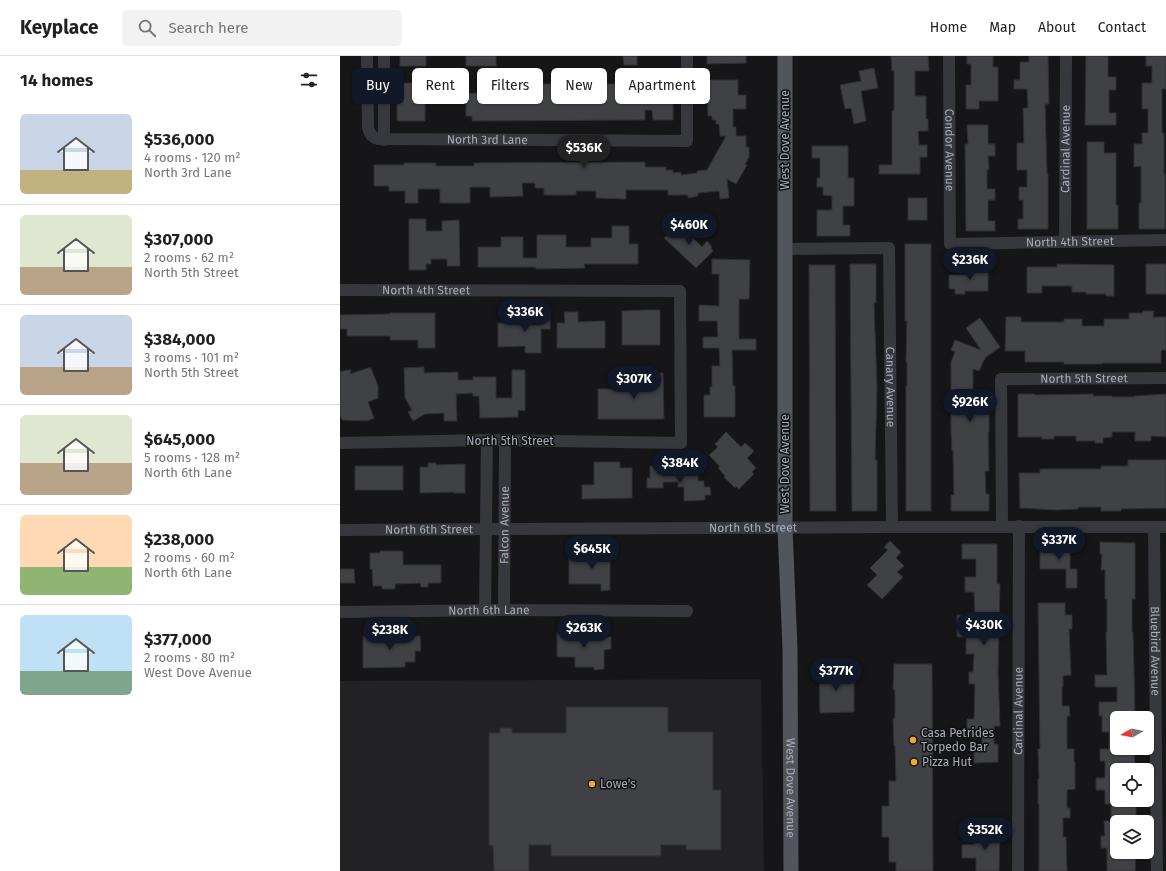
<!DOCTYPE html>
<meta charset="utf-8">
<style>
body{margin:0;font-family:"Fira Sans",sans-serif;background:#f2f2f2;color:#202124;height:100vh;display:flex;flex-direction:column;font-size:15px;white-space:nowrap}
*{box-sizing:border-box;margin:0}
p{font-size:13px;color:#757577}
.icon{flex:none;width:22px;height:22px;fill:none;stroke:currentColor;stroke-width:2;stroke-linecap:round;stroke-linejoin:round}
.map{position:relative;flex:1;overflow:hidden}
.panel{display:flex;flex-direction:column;background:#fff;width:340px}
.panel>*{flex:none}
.top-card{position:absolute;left:12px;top:12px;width:380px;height:36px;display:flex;gap:8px}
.needle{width:26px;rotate:261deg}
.fabs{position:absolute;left:770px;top:655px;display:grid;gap:8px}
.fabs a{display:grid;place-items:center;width:44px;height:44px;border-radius:6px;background:#fff;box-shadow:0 1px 3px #0004;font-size:20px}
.price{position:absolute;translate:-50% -34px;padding:0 9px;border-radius:14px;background:#111827;color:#fff;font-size:13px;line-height:26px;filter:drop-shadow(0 1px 2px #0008)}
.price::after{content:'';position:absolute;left:50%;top:24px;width:12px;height:9px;margin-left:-6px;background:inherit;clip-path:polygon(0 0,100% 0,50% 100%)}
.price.current{background:#222;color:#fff}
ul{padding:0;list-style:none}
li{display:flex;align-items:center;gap:12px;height:100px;padding:0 20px}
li+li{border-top:1px solid #e0e0e0}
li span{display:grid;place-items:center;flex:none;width:112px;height:80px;border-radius:6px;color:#555}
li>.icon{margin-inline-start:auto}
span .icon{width:48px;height:48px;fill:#fffc;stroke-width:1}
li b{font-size:17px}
h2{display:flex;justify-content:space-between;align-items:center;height:48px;padding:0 20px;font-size:17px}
.tag{padding:0 14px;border-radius:6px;background:#fff;box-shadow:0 1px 3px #0004;font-size:14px;line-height:36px}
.tag.current{background:#111827;color:#fff}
header{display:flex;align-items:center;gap:24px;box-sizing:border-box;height:56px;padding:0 20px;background:#fff;border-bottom:1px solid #e0e0e0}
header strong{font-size:19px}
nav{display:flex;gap:22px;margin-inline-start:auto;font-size:14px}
.search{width:280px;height:36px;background:#f2f2f2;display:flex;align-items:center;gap:10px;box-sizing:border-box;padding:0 14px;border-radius:6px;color:#757577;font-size:15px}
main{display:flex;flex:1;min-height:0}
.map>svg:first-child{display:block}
.built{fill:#222225}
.building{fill:#404145;stroke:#303034}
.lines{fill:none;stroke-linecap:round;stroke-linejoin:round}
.minor{stroke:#36383d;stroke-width:12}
.major{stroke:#52555c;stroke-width:15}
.poi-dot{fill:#f6a630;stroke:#111113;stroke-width:1.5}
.labels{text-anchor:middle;stroke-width:3;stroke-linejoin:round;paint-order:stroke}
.street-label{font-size:12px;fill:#a7adb8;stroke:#111113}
.poi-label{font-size:12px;fill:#a7adb8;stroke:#111113;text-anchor:start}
</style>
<header>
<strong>Keyplace</strong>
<div class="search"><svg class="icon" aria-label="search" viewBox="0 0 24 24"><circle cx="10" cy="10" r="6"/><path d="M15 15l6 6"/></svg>Search here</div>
<nav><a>Home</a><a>Map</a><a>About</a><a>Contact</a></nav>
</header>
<main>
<section class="panel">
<h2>14 homes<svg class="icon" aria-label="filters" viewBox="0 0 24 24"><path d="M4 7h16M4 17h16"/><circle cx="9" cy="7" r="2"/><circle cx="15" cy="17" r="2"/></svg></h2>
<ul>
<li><span style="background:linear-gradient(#c9d6e8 70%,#c2b280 0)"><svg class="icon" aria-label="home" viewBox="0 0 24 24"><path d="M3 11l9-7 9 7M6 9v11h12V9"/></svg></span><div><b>$536,000</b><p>4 rooms · 120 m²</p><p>North 3rd Lane</p></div></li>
<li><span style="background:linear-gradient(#dfe7d0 65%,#b9a48a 0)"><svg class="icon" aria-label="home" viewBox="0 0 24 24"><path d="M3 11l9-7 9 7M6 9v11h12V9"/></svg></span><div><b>$307,000</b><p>2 rooms · 62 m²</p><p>North 5th Street</p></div></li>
<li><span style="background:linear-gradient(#c9d6e8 65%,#b9a48a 0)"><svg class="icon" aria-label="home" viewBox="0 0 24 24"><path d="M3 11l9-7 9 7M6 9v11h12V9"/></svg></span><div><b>$384,000</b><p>3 rooms · 101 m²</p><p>North 5th Street</p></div></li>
<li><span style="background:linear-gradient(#dfe7d0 60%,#b9a48a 0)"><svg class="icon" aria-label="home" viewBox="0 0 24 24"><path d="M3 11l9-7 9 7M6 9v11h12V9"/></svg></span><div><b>$645,000</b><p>5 rooms · 128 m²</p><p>North 6th Lane</p></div></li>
<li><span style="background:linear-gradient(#ffd9b3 65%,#8fb573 0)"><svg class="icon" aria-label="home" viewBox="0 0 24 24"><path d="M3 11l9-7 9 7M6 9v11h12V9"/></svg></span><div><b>$238,000</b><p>2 rooms · 60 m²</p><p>North 6th Lane</p></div></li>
<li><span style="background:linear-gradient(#bfe0f5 70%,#7fa58c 0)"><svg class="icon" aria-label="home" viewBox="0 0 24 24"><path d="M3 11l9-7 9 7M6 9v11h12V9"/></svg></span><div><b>$377,000</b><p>2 rooms · 80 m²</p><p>West Dove Avenue</p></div></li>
</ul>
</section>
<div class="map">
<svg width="826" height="815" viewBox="0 0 826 815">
<rect width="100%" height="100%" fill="#161618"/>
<!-- built -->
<path class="built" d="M421,623L424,815H0V625Z"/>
<!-- building -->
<g class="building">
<rect x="60" y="0" width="26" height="10"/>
<rect x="126" y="0" width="30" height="10"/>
<path d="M283,0H297V9H284Z"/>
<path d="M367,0H406V7L367,8Z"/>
<path d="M551,0H588L589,15H575V40H586V63H588V75H578L579,89H587V101H580V118H539V109H552V55H554V15H552Z"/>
<path d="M627,0H653V11H658V45H639V53H626V29H631V8H627Z"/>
<path d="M689,0H708L709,48H705L707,118H708V173H678V163H683V144H679V131H687V114H677V87H684L683,52H688L687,33H674V24H680V6H689Z"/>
<path d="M746,0H768V21H776V34H769V57H776V69H745Z"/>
<path d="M806,0H826V33H822V77H824V118H825V173H799V147H801V110L794,111V88H802V77H808V53H802V27H812V10H806Z"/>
<path d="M534,12L538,32L521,35L526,65L514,68L511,52L505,53L500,29L521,25L519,15Z"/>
<path d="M367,24H398V39H406V53H393V71H396V80H406V91H409V101L405,108L407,109L396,128L387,123L389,142L380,143L379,135L358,137V140L348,142V139H328V134H286V143L256,142V135H236V139H204V132H195V127H182L183,140L150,141V131H130V147H100V133H78V147H65V135H49V130H34V109H64V107H96V110H134V107L305,106V111H326V114H333V117L341,116V119L357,117V115L367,114L386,80H380L379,68H376V64H372V60H368Z"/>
<path d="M57,27H80V37L85,36V65H57Z"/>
<path d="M161,28H177V37H197V28H211V34H240L241,32H247V28H282L281,39H302V35H333V64H313L312,54H305V64L132,65V60H126V37L161,38Z"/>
<path d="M627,69H648V88H655V100H648L649,114H647V133H655V144H648V165H655V175H626L625,88H628Z"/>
<path d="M747,86H764V97H776V149H778V173H747Z"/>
<path d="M472,90H508V122H514V150H503V169H510V180H477V154H492V140L483,139V131H477V122H480V102H472Z"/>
<rect x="568" y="142" width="19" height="22"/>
<path d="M69,163H86V175H102V165L119,164L120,210H107V203H91V208H86V214H69Z"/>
<path d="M337,169L340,172L342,171L362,191L367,185L372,191L371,192L373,195L356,212L324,182Z"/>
<path d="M272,170H289V188H298V208H244L245,212L196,213V211H138V191H161V181H183V202H197V179H226V191H251V182H272Z"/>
<path d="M565,188H591V455H566V330H567V306H566L567,265H565Z"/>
<path d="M372,203L410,204L409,243H399V283H416V294H392L393,330H395V361H364V339H370V331H372V310H380L379,292H363V281H378L377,265H359V249L379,250V218H372Z"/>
<path d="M510,208H536V247H534L537,332L535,404H537V455H512Z"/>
<path d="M717,208L774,209V240H766V238H746V236H732V230H702V237H687V211H717Z"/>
<rect x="806" y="208" width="20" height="30"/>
<path d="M469,209H495L496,455H470Z"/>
<path d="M633,211H648V235H625V238H615V233H609V219H633Z"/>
<path d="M306,254H320V289H282V255Z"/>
<path d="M191,255L210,256V273H201V297H185V290L158,291V267L191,266Z"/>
<path d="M803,255H814L813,261H826V294H821V307H762V308H724V306H685V295H665L666,261H681V266H724V263H742V270H764V263H789V257H803Z"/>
<path d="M224,256H238V266L265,265V292H217V267H225Z"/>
<path d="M50,257H95V292H78V284H50V280H7V273H0V259L50,258Z"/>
<path d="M640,262L660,291L645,302L639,315L633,313V338H645L646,358H649V376H648L649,415H645L646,438H649V455H611V439H614L613,395H612L611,376V306L615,296L611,294L615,284L641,294L626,272Z"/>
<path d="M84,311V317L118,316V324H133V321H156V342H172V314H185V355L178,354V361L140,362L139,340H133V337L116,338L117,365H104V357L85,358L73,365L68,356L72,354L65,342L64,312Z"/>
<path d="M28,312H31L38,330V342L28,346L34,362L27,365L2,364L0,359V316L6,314H11L10,318Z"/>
<path d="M294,317H323L324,363H258V333H294Z"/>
<path d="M678,338H695V339L753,338V340H772V341H794V340L826,338V381L811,380V385H795V376H772V381L763,382V387H755V385H736V380H714V383H702V381H678Z"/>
<path d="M386,376L401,391L405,387L414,395L407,402L416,412L412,416L414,418L399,433L396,430L395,432L384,421L385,420L378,412L380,411L369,399L378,391L375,388Z"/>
<path d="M788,404H826V452L781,453V455H761V451H738V453L717,454L680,452L679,417H700V413H761V410H788Z"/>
<path d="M254,406H280V412H292V442L242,443V429H254Z"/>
<path d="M88,407H96V409L125,408V437H114V436L80,437V411H88Z"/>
<rect x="15" y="410" width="48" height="24"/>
<path d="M310,410H320V416H326V418L351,417V419H358V425H364V431H370L371,439H365V444L344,445V431H338V426H323V432H307V422H310Z"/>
<path d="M550,485L561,496L556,502L564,510L557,516L563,521L542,543L527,529L537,519L530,512L548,494L544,491Z"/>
<path d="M760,486L795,487V543H792V576H793L795,659H777V693H794L795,714H777V744H794V751H796V766H777V796H796L795,815H767V792H761V780H765L764,765H771V748H765V734H756V722H765V705H760V693H769V676H762V660H759V646H777V631H755V619H767L766,576H767V543H765V514H761L762,498H760Z"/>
<path d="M622,488H657V528H660L658,617L660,670H654V688H658V706L634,707V696H642V675H627V663H634L635,628H629V616H633L634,598H626V581H617V559H635L634,536H625V521H636V503H622Z"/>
<path d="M700,488H730V513H737V532H726V513H700Z"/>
<path d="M258,494H276V503H270V534L261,535V528H229V502H258Z"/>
<path d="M40,495H63V509H101V527H88V531H81L80,527L55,528V533H42V530H33L32,513H30V497H40Z"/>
<path d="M0,513H14L15,527H0Z"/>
<path d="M698,547H725V559H732V573H729L731,619L723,620V631H722V650H729L730,660H727V693H734V706H735V733L727,734V752H730V762H723V781H726L727,815H699V748H698V723H699L698,693H700Z"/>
<path d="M217,576H227L228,578H251V580L271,581V593L264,594V613L254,614V611H235V601H217Z"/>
<path d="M23,580H80L81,595H75V606H65V611L23,612Z"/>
<path d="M554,608H592L593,815H556V806H549V781H542V750H549V725H556L555,690H554L553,662H555V634H553Z"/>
<path d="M479,615H505V621H514V656L480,657Z"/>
<path d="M226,651H328V676H373V734H381V794H346V789H321V800H211V789H189V815H154L153,790L149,789V677H160V672H172V677H226Z"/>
<path d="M635,775H660L659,815H636V802H622V789L635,788Z"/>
</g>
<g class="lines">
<!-- minor -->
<g class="minor">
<path id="s1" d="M27,0L28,72C30,78 32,82 39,83L347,85V0"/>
<path d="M44,0V84"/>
<path id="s2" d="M609,0L610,188L826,184"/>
<path id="s3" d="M725,186L726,0"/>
<path id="s4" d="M445,193L549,192L552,471"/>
<path id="s5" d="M0,234L340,235L341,387L147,384L0,387"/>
<path id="s6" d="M662,470L661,323L826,322"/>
<path id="s7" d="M814,471L817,815"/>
<path id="s8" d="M0,474L552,471H826"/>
<path d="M145,554L147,384"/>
<path id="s9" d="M164,554L165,384"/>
<path id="s10" d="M0,556L164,554L347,555"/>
<path id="s11" d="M678,815L679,470"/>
</g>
<!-- major -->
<path class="major" id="s12" d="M445,0V472L450,593L451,815"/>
</g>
<!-- markers -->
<g class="poi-dot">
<circle cx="573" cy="684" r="4"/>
<circle cx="574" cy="706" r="4"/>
<circle cx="252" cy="728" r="4"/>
</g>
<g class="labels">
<!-- street labels -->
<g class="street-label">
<text dy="4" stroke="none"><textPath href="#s1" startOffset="197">North 3rd Lane</textPath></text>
<text transform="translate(445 84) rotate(-90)" y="4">West Dove Avenue</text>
<text dy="4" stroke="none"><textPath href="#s3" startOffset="93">Cardinal Avenue</textPath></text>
<text dy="4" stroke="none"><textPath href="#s2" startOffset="94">Condor Avenue</textPath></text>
<text dy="4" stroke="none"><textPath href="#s2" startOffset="308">North 4th Street</textPath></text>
<text dy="4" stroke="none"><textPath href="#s5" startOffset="86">North 4th Street</textPath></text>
<text dy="4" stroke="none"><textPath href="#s6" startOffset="230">North 5th Street</textPath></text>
<text dy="4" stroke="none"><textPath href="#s4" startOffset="243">Canary Avenue</textPath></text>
<text x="170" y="389">North 5th Street</text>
<text transform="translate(445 408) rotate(-90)" y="4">West Dove Avenue</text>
<text dy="4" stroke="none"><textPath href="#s9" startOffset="85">Falcon Avenue</textPath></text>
<text dy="4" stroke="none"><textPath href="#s8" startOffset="413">North 6th Street</textPath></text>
<text dy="4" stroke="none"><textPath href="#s8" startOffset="89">North 6th Street</textPath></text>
<text dy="4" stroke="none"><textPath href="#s10" startOffset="149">North 6th Lane</textPath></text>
<text dy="4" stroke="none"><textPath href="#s7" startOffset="124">Bluebird Avenue</textPath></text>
<text dy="4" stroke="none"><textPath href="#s11" startOffset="160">Cardinal Avenue</textPath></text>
<text dy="4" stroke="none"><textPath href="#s12" startOffset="732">West Dove Avenue</textPath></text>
</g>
<!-- poi labels -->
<g class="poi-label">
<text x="581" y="681">Casa Petrides<tspan x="581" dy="14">Torpedo Bar</tspan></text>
<text x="582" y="710">Pizza Hut</text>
<text x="260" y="732">Lowe's</text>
</g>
</g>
</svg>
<div class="fabs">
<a><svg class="needle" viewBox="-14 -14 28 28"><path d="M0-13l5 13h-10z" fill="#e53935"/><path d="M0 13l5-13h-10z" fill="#757577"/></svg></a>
<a><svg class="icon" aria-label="locate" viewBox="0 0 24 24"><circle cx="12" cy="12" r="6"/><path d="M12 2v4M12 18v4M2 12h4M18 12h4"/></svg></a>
<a><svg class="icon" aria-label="layers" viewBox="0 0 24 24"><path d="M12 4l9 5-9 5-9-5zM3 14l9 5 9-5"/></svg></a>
</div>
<b class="price current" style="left:244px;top:113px">$536K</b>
<b class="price" style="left:349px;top:190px">$460K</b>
<b class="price" style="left:630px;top:225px">$236K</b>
<b class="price" style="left:185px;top:277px">$336K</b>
<b class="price" style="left:294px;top:344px">$307K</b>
<b class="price" style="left:630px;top:367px">$926K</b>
<b class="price" style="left:340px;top:428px">$384K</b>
<b class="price" style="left:719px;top:505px">$337K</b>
<b class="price" style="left:252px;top:514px">$645K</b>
<b class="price" style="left:644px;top:590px">$430K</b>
<b class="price" style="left:244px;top:593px">$263K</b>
<b class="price" style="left:50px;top:595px">$238K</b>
<b class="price" style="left:496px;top:636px">$377K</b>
<b class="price" style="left:645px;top:795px">$352K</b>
<div class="top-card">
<a class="tag current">Buy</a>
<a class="tag">Rent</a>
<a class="tag">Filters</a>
<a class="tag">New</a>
<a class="tag">Apartment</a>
</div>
</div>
</main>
